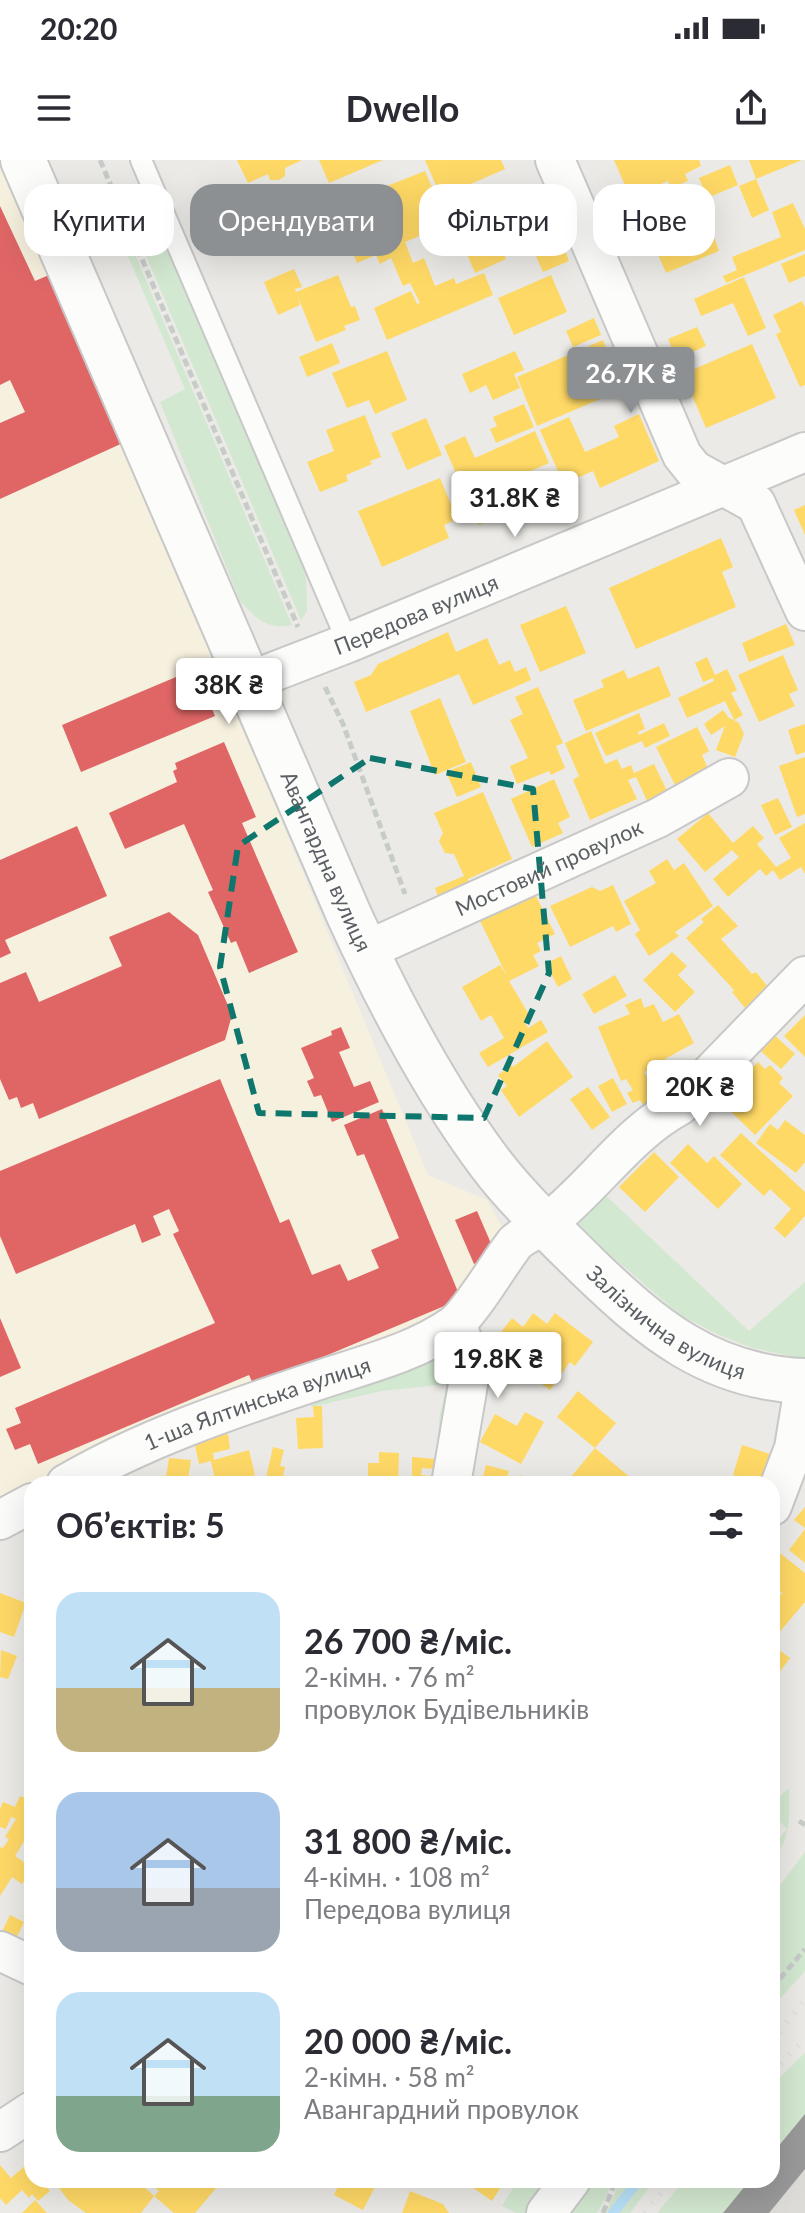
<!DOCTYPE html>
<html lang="uk">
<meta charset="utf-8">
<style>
body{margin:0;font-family:Lato,sans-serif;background:#f2f2f3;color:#2b2b33;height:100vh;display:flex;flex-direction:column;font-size:30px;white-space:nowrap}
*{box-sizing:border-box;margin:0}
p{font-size:26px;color:#7c7c81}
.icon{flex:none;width:44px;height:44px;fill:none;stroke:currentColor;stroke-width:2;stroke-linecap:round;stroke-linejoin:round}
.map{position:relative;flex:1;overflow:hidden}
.sheet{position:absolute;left:24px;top:1316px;width:756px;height:712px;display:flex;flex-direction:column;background:#fff;border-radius:24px;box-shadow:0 8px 32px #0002}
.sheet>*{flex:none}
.top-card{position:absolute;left:24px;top:24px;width:758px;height:72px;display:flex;gap:16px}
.price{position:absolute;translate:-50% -68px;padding:0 18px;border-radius:8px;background:#fff;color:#222;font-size:26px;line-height:52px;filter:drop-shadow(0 2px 4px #0008)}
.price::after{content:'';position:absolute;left:50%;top:48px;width:24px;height:18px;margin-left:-12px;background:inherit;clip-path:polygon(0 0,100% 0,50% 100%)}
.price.selected{background:#8d9092;color:#fff}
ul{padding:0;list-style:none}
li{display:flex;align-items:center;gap:24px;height:200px;padding:0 32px}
li span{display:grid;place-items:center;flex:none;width:224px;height:160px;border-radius:24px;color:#555}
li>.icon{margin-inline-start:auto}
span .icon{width:96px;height:96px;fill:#fffc;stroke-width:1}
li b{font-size:34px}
h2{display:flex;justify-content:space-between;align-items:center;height:96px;padding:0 32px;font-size:34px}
.chip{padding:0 28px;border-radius:24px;background:#fff;box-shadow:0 8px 32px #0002;font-size:28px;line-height:72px}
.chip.selected{background:#8d9092;color:#fff}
.status{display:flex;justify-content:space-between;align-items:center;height:56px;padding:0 40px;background:#fff;direction:ltr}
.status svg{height:22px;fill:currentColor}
header{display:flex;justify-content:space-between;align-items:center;height:104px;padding:0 32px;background:#fff;font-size:36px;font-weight:700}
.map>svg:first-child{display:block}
.commercial{fill:#f6f0de}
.industrial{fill:#dcdbd7}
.green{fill:#d3e8d0}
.homes{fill:#ffd966}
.shops{fill:#e06666}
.industry{fill:#999}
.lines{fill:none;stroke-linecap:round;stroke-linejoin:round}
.stream{stroke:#b8e0f8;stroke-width:10}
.service-casing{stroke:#c8c8c8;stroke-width:24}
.minor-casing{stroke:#c8c8c8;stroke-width:42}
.tertiary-casing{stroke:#c8c8c8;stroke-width:48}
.path{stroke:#c8ccc9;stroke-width:5;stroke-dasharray:8 4;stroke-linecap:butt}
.service{stroke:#fcfcfb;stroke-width:20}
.minor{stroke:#fcfcfb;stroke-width:38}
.tertiary{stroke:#fcfcfb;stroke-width:44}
.rail{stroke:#e2e2e2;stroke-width:6;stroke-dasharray:2 10;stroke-linecap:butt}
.marked{fill:none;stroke:#0f766e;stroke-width:6;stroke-dasharray:16 10;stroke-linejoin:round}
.labels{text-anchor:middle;stroke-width:8;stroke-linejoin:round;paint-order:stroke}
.street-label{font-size:22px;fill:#5b5f64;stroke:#fff}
</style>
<div class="status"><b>20:20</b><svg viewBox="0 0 49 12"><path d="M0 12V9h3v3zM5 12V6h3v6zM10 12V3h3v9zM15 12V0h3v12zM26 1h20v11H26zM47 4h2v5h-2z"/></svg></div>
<header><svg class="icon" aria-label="menu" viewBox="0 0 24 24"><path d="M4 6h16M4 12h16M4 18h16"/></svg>Dwello<svg class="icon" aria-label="share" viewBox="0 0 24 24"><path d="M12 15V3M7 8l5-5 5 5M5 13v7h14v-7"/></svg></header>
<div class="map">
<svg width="805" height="2053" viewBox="0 0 805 2053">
<rect width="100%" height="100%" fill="#ebeae6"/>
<!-- commercial -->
<path class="commercial" d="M0,2L125,282L428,1015L487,1040L502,1067L466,1143L433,1166L258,1228L0,1338Z"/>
<!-- industrial -->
<path class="industrial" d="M805,1954V2053H723L750,2020H772V1994Z"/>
<!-- green -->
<g class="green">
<path d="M116,25L139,31L147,38L306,414L307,451L301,460Z"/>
<path d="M107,28L292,465C268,470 256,459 240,441L160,242L185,229L100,31Z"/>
<path d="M598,1028L749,1171L805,1122V1199L753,1188L719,1175L680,1155L569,1059Z"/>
<path d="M445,1192L454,1199L433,1324L440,1254L447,1224L382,1231L311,1247L312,1241Z"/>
<path d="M789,1628C790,1655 791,1680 772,1701V1687L787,1669L772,1653V1644Z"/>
<path d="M805,1692V1811L778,1841L772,1856V1736Z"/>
<path d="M805,1893V1954L772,1994V1925Z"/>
<path d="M518,2020H555L533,2053H516L502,2046Z"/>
<path d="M584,2020H612L607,2035L597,2053H562Z"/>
<path d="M621,2020H655L630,2053H606Z"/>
<path d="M685,2020H750L723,2053H657Z"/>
</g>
<!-- homes -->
<g class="homes">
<path d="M237,0H302L285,8V16L279,20H270L268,14L248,23Z"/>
<path d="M319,0H383L329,23Z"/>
<path d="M425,0H501L505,9L441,37Z"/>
<path d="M614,0H699L701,6L685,14L688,21L671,28L668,21L630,37Z"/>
<path d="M749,0H802L756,19Z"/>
<path d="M730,5L738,25L707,38L699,18Z"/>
<path d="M425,11L448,64L405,82L413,103L424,98L435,126L454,118L456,124L484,113L493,135L387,180L374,148L411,131L417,144L420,143L410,123L403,126L391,98L380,104L376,95L357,103L346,76L393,56L382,28Z"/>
<path d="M756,19L769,50L752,58L739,26Z"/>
<path d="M315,35L335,81L306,92L302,83L278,93L263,57Z"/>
<path d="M517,36L533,71L501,86L506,99L475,113L454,64Z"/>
<path d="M793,43L805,69V90L726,123L723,116L737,110L732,97L781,77L772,52Z"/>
<path d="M643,47L651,66L623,77L615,59Z"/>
<path d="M695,49L707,77L713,74L719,91L666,113L647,69Z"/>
<path d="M562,83L569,101L543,112L535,94Z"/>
<path d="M805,94V116L789,123L781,104Z"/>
<path d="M294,109L302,127L295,129L296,132L338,115L351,147L355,146L360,160L344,166L346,170L316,182L298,137L300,145L278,155L264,122Z"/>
<path d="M551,115L567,152L514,175L498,138Z"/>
<path d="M744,117L766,168L748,176L733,143L701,156L694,139Z"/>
<path d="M802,141L805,147V225L800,227L776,174L781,172L773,155Z"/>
<path d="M594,158L601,175L573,187L566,171Z"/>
<path d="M697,167L706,186L686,195L692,210L752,184L776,238L706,268L668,179Z"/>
<path d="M603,180L618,217L599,225L605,237L537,266L517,217Z"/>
<path d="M332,183L340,203L307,217L299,197Z"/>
<path d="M387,191L407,240L375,254L369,240L347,248L332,213Z"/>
<path d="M515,191L524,210L514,214L520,228L493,240L486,225L470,233L462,214Z"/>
<path d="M524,244L534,267L496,283L490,269L497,266L493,257Z"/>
<path d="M639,254L659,301L600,328L593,311L566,323L562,315L560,316L540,270L569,257L585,292L619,277L614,266Z"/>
<path d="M365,255L381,297L370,301L372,304L346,315L348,321L320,332L307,302L334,291L326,270Z"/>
<path d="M426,258L442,295L407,310L391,273Z"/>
<path d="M535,271L549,303L522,315L516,325L519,333L512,336L517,348L479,365L444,286L465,276L475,298Z"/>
<path d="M440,318L457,359L444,365L449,378L382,407L358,351Z"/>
<path d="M805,345V375L794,350Z"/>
<path d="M721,378L733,407L722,412L736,447L636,489L609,428Z"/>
<path d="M566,446L586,493L540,512L520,465Z"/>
<path d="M786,464L795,485L749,502L742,483Z"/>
<path d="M448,472L456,492L487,478L499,505L510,500L515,512L526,507L531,520L473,545L459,514L366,552L354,522L371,515L378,504Z"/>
<path d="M783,495L798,530L789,534L795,546L759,562L738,515Z"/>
<path d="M707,497L715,515L727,509L737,530L731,533L743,555L734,560L739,563L744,574L735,597L716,590L725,566L711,575L704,564L723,550L729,558L734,560L725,541L687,558L678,538L714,521L713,518L703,522L695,503Z"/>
<path d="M659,506L671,536L586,571L573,540L604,527L601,520L624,510L628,519Z"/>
<path d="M538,527L563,583L556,586L565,608L551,615L549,611L517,624L510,606L528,598L510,560L523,554L515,537Z"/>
<path d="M440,538L466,602L435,615L410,551Z"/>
<path d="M639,553L645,569L638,572L639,575L664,563L670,576L645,588L642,581L606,596L595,573Z"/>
<path d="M805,564V592L796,595L788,570Z"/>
<path d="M697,567L709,591L702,595L709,611L676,627L656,587Z"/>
<path d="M591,571L605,604L617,599L622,609L631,605L634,613L654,604L669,635L649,645L636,617L628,620L637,639L590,660L573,620L579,616L565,583Z"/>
<path d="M805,597V654L797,657L779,606Z"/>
<path d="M471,602L481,627L457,637L446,612Z"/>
<path d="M554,619L570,657L558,663L563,673L532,687L511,639Z"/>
<path d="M483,632L512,699L468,719L472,729L441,744L435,728L464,716L454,694L445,693L439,681L443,673L434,653Z"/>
<path d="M778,638L792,667L775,675L761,645Z"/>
<path d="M708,653L733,683L753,666L764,678L757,684L776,707L791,698L779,678L805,663V714L801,707L780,720L773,710L766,716L760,709L728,737L713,719L739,697L732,690L705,712L677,679Z"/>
<path d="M667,699L674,710L684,703L713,746L675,772L679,776L649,796L635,774L640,770L624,741L656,723L649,711Z"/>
<path d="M613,725L631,764L616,772L613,766L570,787L550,746L592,727L600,731Z"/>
<path d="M533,730L555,774L537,783L541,791L533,795L539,806L509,821L531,858L525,862L528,868L541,860L548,872L488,907L479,893L504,878L491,855L481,861L462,827L500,805L507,816L478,757Z"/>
<path d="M718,745L738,766L721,779L752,814L756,812L768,827L745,848L732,832L734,830L686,778L704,762L701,759Z"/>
<path d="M672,792L687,806L678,815L695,832L675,852L643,820Z"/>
<path d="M561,796L572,819L558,827L546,804Z"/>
<path d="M615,815L627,836L594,854L582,834Z"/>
<path d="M641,838L644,848L654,844L663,862L679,854L694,883L665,899L671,911L655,919L650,909L644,912L658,935L643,945L640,940L633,943L627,933L633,930L626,919L621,921L598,867L630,854L625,845Z"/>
<path d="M805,855V897L784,876Z"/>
<path d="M770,871L795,894L781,909L756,887Z"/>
<path d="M547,881L573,917L519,957L501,930L507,926L498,915L512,905L513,907Z"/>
<path d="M758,902L765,909L770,905L783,918L779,923L793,936L755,975L720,941Z"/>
<path d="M613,918L627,944L612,952L598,926Z"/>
<path d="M588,927L610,957L592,970L570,939Z"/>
<path d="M785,960L805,975V1002L796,1013L756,983L770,964L778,970Z"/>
<path d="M741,973L805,1032V1056L785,1078L774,1068L791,1049L770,1029L764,1036L720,995Z"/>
<path d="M688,984L707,1003L714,996L742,1024L718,1049L670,1003Z"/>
<path d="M654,992L679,1017L645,1052L619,1027Z"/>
<path d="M533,1153L547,1164L555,1153L593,1182L575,1206L570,1202L550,1230L491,1185L512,1158L523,1167Z"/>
<path d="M578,1231L616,1263L595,1288L557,1257Z"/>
<path d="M313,1246H322L323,1288L298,1289L296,1258L314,1257Z"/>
<path d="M525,1252L544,1262L521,1304L480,1282L495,1254L517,1266Z"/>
<path d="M228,1274L230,1289L213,1293L214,1300L249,1290L255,1315L216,1324L211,1301L199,1304L194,1281Z"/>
<path d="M742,1285L770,1294L761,1324L733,1315Z"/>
<path d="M273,1287L284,1290L280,1306L285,1307L281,1324L265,1322Z"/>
<path d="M595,1288L638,1324H565Z"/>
<path d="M379,1292L399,1293L398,1324H364V1317H368V1303H379Z"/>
<path d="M412,1297L436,1299L434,1309L422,1308L421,1315L430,1316L429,1324H412Z"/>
<path d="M169,1298L191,1300L188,1319H208V1324H165Z"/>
<path d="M486,1305L509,1311L505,1324H481Z"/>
<path d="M520,1315L541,1324H516Z"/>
<path d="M805,1347V1368L794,1360Z"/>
<path d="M805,1369V1403L789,1390Z"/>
<path d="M776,1390L805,1413V1442L777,1475L772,1470V1445L782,1433L772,1425V1397Z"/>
<path d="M0,1433L26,1443L14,1477L0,1472Z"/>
<path d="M772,1485L790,1498L772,1522Z"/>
<path d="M1,1490L17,1496L8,1519L0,1517Z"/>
<path d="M20,1636L32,1641V1668L15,1696L32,1708L22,1724L12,1717L0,1736V1687L3,1688L9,1679L5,1677L16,1659L11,1657L6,1669L0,1667V1649L3,1642L15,1647Z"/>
<path d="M10,1755L24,1762L13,1785L0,1776Z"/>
<path d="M0,2005L11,2018L26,2005L32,2011V2020H40L50,2031L38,2041L32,2034L29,2038L22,2030L6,2045L0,2038Z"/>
<path d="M48,2020H147L141,2024L154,2036L141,2053H86L68,2040L57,2025L53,2027Z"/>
<path d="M147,2020H223L195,2053H174L154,2036L159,2031Z"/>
<path d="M341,2020H370L377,2023L363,2050L334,2035Z"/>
<path d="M462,2020H501L504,2022L492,2041Z"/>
<path d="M410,2031L443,2044L449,2053H402Z"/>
<path d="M35,2040L47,2053H22Z"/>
</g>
<!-- shops -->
<g class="shops">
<path d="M0,46L35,121L49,115L125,282L0,339V263L25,252L10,220L0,225Z"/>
<path d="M195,509L215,556L81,612L62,565Z"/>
<path d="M224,582L256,657L242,663L298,792L249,813L236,781L231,783L208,732L213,730L184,664L125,689L109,653L177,622L173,611L177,609L175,603Z"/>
<path d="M77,666L107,736L5,780L11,793L0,798V700Z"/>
<path d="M169,752L198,775L232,855L225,880L39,959L33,943L21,948L17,937L9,940L0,919V823L26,812L39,842L122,806L109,777Z"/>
<path d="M341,867L350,888L339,892L354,927L370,921L379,942L332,962L321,935L314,937L307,921L314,918L301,888L332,875L331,871Z"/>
<path d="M220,919L280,1063L289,1059L312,1115L340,1104L348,1121L379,1108L371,1090L399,1078L364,994L357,996L344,965L382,949L461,1139L254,1226L249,1215L38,1304L30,1284L15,1290L6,1269L21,1263L15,1248L215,1163L173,1074L179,1071L169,1049L153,1056L161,1075L142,1083L135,1064L16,1114L0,1076V1011Z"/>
<path d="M477,1051L496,1095L474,1104L455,1060Z"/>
<path d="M0,1158L21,1208L0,1217Z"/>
</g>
<!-- industry -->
<path class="industry" d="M805,1954V2009L769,2053H723L750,2020H772V1994Z"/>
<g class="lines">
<!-- stream -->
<path class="stream" d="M613,2053L639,2020"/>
<defs>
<path id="service" d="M141,0L348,483"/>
<g id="minor">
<path d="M555,0L682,295L694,310L756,344L805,451"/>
<path id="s1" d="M247,522L348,483L805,292"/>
<path id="s2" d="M365,791L658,658L729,618"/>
<path id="s3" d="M66,1324C143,1279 229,1250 313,1222C359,1206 413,1194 454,1165C470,1153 500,1102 515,1083C525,1073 537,1071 547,1063C593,1028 627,974 679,946L805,816"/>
<path d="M451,1324L471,1207L469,1196L456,1164"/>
<path d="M772,1346L794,1288L805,1221"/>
<path d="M0,1360L32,1343"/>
<path d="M0,1791L32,1806"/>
<path d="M0,1972L32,1951"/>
<path d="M546,2053L571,2020"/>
</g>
<g id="tertiary">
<path id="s4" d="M23,0L349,755C387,838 436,931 490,1003C518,1040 553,1072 586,1105C651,1168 710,1218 805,1221"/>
</g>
</defs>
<!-- service casing -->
<use href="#service" class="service-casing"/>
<!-- minor casing -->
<use href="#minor" class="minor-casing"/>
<!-- tertiary casing -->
<use href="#tertiary" class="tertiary-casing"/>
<!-- path -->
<g class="path">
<path d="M100,0L298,467"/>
<path d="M325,527L343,564L405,734"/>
<path d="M799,1661L805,1665"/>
<path d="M772,1828L805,1789"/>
<path d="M603,2053L616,2020"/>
</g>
<!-- service -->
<use href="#service" class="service"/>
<!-- minor -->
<use href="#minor" class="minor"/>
<!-- tertiary -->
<use href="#tertiary" class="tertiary"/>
<!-- rail -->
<g class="rail">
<path d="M772,1882L805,1839"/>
<path d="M772,1912L805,1879"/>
<path d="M644,2053L672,2020"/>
</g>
</g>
<!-- marked area -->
<path class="marked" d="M370,598L533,629L549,813L484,958L259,953L220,807L238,686Z"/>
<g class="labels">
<!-- street labels -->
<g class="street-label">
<text dy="8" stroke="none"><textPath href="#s1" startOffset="182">Передова вулиця</textPath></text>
<text dy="8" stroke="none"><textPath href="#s4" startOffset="764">Авангардна вулиця</textPath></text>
<text dy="8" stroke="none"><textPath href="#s2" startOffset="202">Мостовий провулок</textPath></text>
<text dy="8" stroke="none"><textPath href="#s4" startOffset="1348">Залізнична вулиця</textPath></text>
<text dy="8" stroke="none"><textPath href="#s3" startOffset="208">1-ша Ялтинська вулиця</textPath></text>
</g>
</g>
</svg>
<b class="price selected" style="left:631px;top:255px">26.7K ₴</b>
<b class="price" style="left:515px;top:379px">31.8K ₴</b>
<b class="price" style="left:229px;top:566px">38K ₴</b>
<b class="price" style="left:700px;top:968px">20K ₴</b>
<b class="price" style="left:498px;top:1240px">19.8K ₴</b>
<div class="top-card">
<a class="chip">Купити</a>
<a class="chip selected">Орендувати</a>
<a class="chip">Фільтри</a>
<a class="chip">Нове</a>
</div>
<section class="sheet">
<h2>Об’єктів: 5<svg class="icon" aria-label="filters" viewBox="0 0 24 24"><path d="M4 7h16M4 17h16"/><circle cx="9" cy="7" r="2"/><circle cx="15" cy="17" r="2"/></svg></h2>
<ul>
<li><span style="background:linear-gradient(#bfe0f5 60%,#c2b280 0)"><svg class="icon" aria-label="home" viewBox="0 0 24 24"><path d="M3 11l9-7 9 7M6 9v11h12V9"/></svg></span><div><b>26 700 ₴/міс.</b><p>2-кімн. · 76 m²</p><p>провулок Будівельників</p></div></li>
<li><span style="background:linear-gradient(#a9c7e8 60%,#9aa5b1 0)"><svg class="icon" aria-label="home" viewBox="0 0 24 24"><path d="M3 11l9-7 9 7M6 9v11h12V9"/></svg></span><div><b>31 800 ₴/міс.</b><p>4-кімн. · 108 m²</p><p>Передова вулиця</p></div></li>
<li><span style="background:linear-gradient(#bfe0f5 65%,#7fa58c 0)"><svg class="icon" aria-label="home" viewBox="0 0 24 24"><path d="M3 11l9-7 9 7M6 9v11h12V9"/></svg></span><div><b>20 000 ₴/міс.</b><p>2-кімн. · 58 m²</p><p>Авангардний провулок</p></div></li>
</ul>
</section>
</div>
